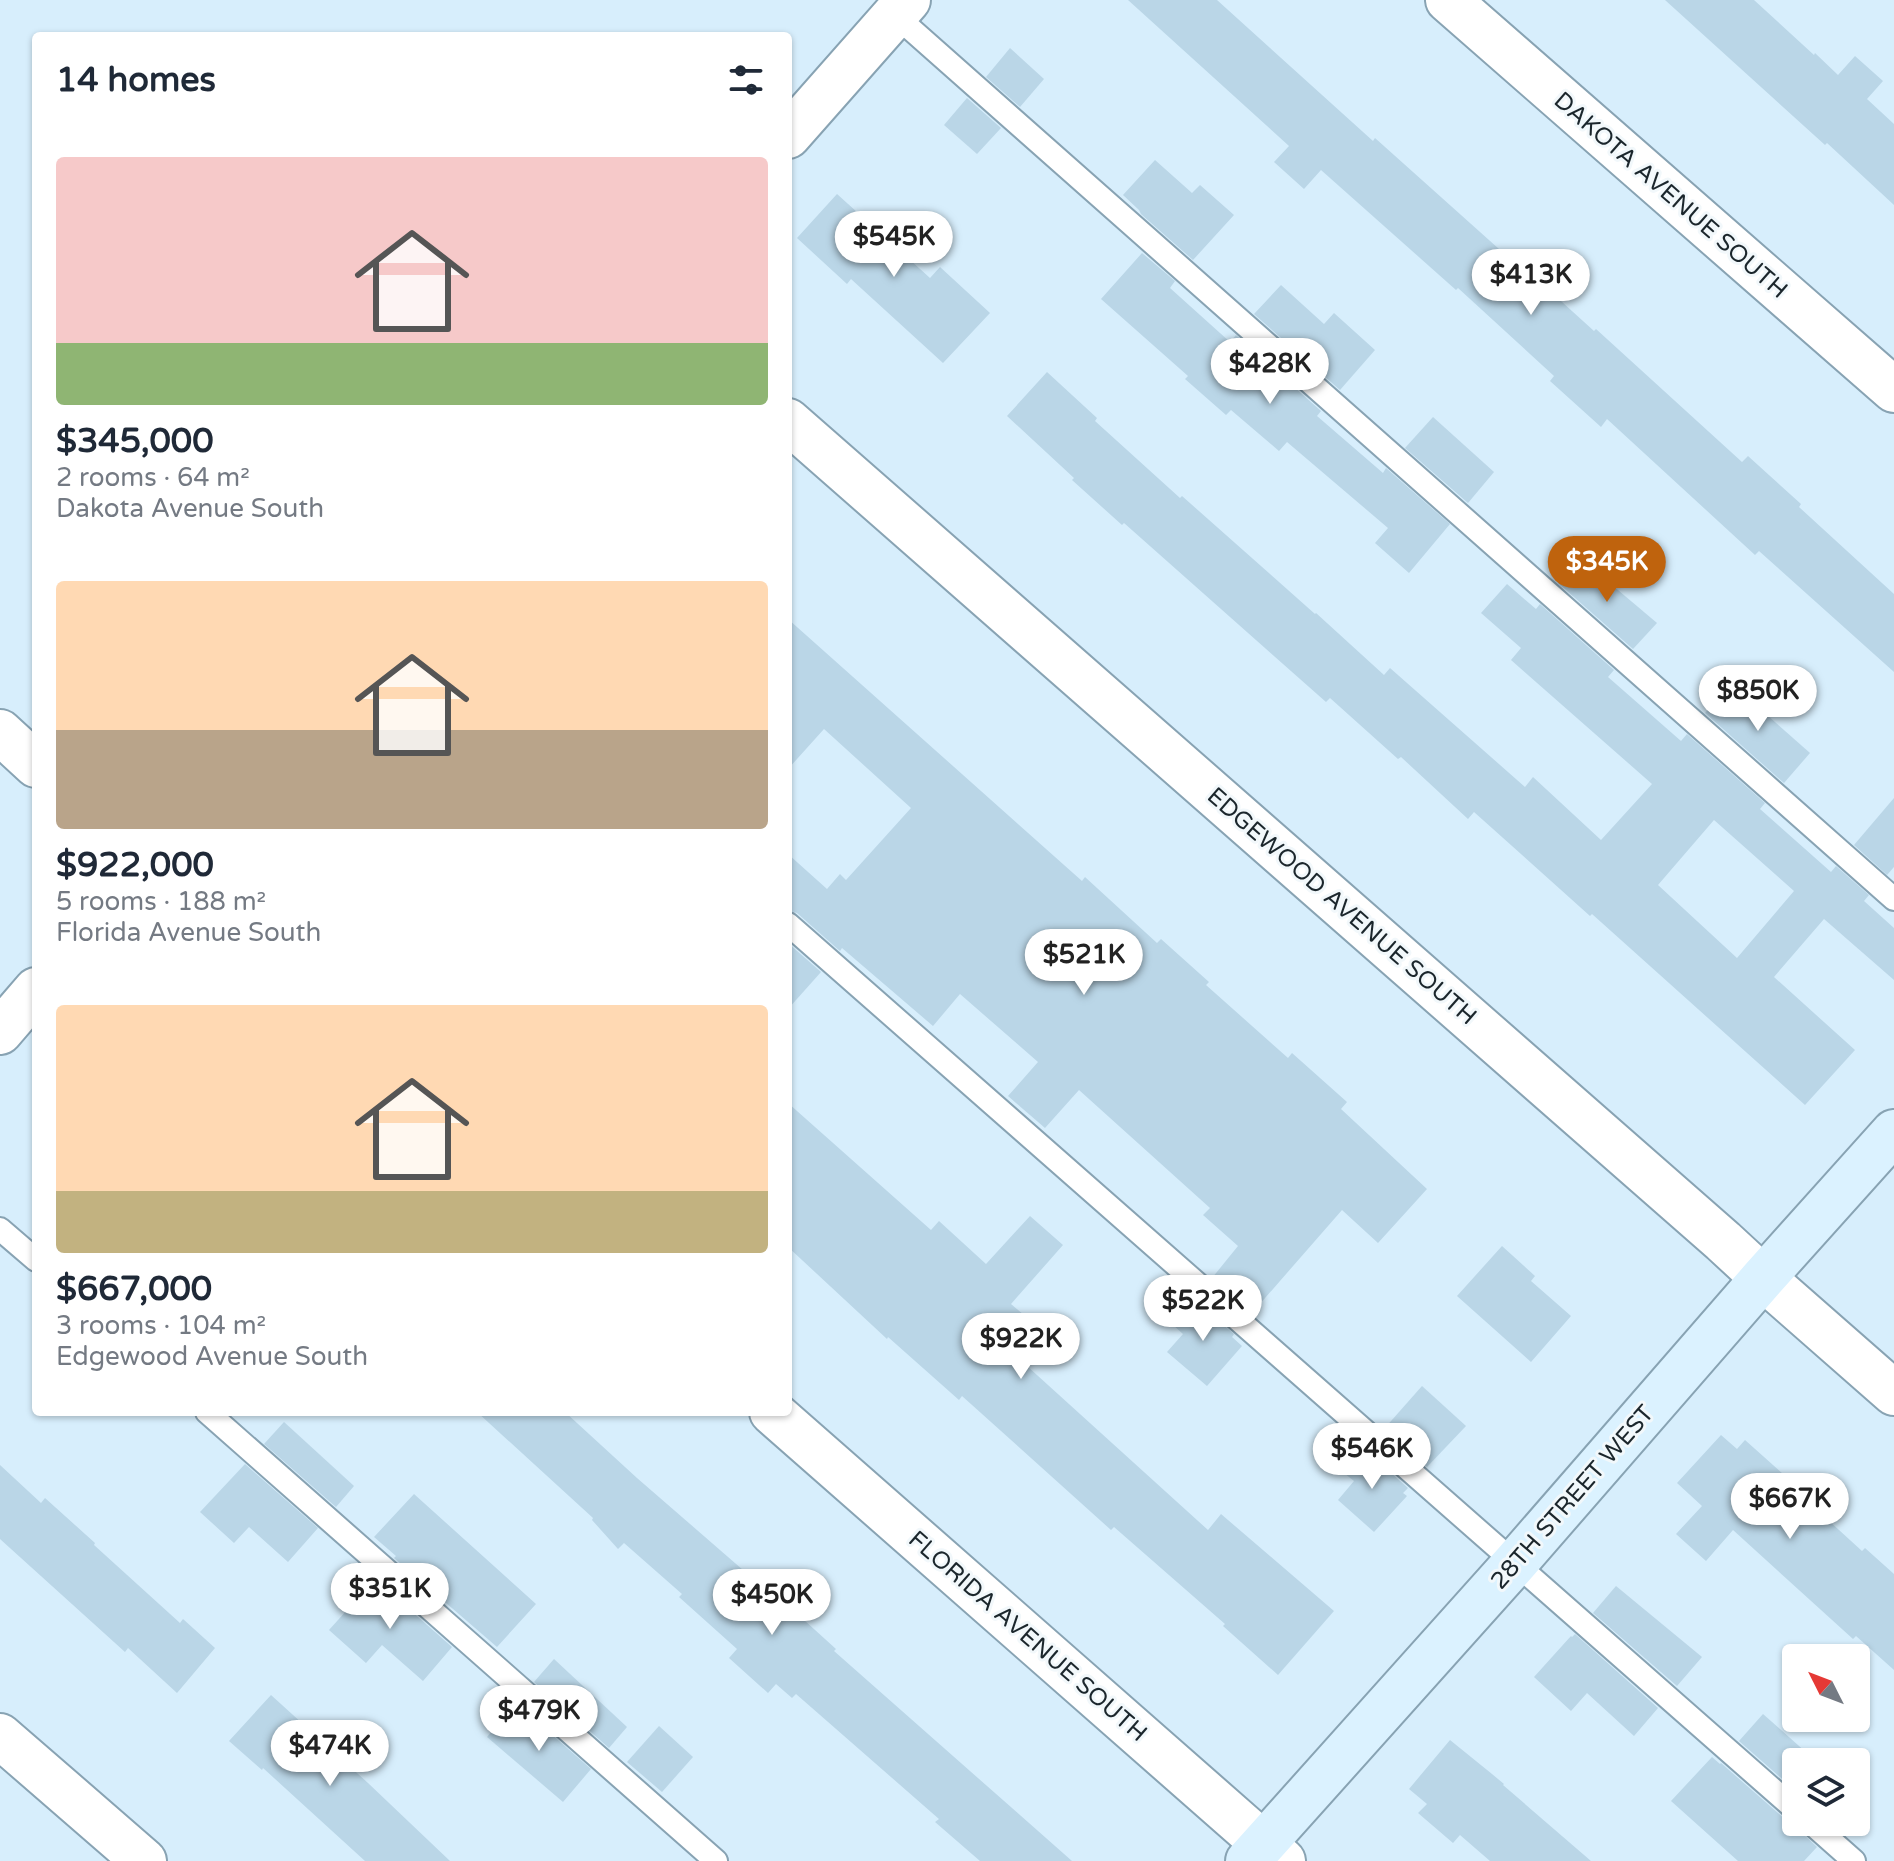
<!DOCTYPE html>
<meta charset="utf-8">
<style>
body{margin:0;font-family:"Varela Round",sans-serif;background:#f6f6f7;color:#1f2937;height:100vh;display:flex;flex-direction:column;font-size:30px;white-space:nowrap}
*{box-sizing:border-box;margin:0}
p{font-size:26px;color:#747a83}
.icon{flex:none;width:44px;height:44px;fill:none;stroke:currentColor;stroke-width:2;stroke-linecap:round;stroke-linejoin:round}
.map{position:relative;flex:1;overflow:hidden}
.side{position:absolute;left:32px;top:32px;width:760px;height:1384px;display:flex;flex-direction:column;background:#fff;border-radius:8px;box-shadow:0 2px 6px #0004}
.side>*{flex:none}
.needle{width:52px;rotate:312deg}
.fabs{position:absolute;left:1782px;top:1644px;display:grid;gap:16px}
.fabs a{display:grid;place-items:center;width:88px;height:88px;border-radius:8px;background:#fff;box-shadow:0 2px 6px #0004;font-size:40px}
.price{position:absolute;translate:-50% -68px;padding:0 18px;border-radius:28px;background:#fff;color:#222;font-size:26px;line-height:52px;filter:drop-shadow(0 2px 4px #0008)}
.price::after{content:'';position:absolute;left:50%;top:48px;width:24px;height:18px;margin-left:-12px;background:inherit;clip-path:polygon(0 0,100% 0,50% 100%)}
.price.on{background:#bf630d;color:#fff}
ul{padding:0;list-style:none}
li{display:grid;align-content:center;gap:16px;height:424px;padding:0 24px}
li span{display:grid;place-items:center;height:248px;border-radius:8px;color:#555}
li>.icon{margin-inline-start:auto}
span .icon{width:144px;height:144px;fill:#fffc;stroke-width:1}
li b{font-size:34px}
h2{display:flex;justify-content:space-between;align-items:center;height:96px;padding:0 24px;font-size:34px}
.map>svg:first-child{display:block}
.building{fill:#bad6e7;fill-rule:evenodd}
.lines{fill:none;stroke-linecap:round;stroke-linejoin:round}
.lane-casing{stroke:#88a3b3;stroke-width:26}
.street-casing{stroke:#88a3b3;stroke-width:48}
.secondary-casing{stroke:#88a3b3;stroke-width:48}
.lane{stroke:#fff;stroke-width:22}
.street{stroke:#fff;stroke-width:44}
.secondary{stroke:#dbf2ff;stroke-width:44}
.labels{text-anchor:middle;stroke-width:6;stroke-linejoin:round;paint-order:stroke}
.street-label{font-size:24px;fill:#1b262c;stroke:#f2f8fb}
</style>
<div class="map">
<svg width="1894" height="1861" viewBox="0 0 1894 1861">
<rect width="100%" height="100%" fill="#d7eefc"/>
<!-- building -->
<g class="building">
<path d="M1128,0H1217L1373,141L1375,138L1518,266L1520,264L1594,331L1596,329L1742,462L1748,456L1801,504L1799,507L1894,594V672L1759,551L1755,555L1607,419L1601,427L1550,381L1554,376L1458,288L1456,290L1321,170L1304,189L1274,162L1289,146Z"/>
<path d="M1665,0H1754L1814,55L1815,53L1838,75L1855,56L1883,81L1867,99L1894,124V205L1827,143L1825,145Z"/>
<path d="M1010,48L1044,79L1020,107L986,77Z"/>
<path d="M967,98L1001,128L977,154L944,125Z"/>
<path d="M1155,160L1192,193L1200,185L1234,215L1193,260L1141,214L1139,210L1123,195Z"/>
<path d="M837,194L930,278L940,267L990,313L943,363L851,279L847,284L797,238Z"/>
<path d="M1142,253L1175,281L1170,288L1230,342L1236,335L1321,411L1317,416L1383,473L1386,468L1450,524L1409,573L1375,543L1388,528L1287,442L1279,451L1231,410L1226,415L1185,379L1188,376L1101,299Z"/>
<path d="M1281,285L1324,324L1334,313L1375,350L1340,390L1254,314Z"/>
<path d="M1047,372L1097,418L1095,421L1180,498L1182,496L1315,614L1316,613L1384,675L1390,668L1525,787L1533,777L1601,840L1652,784L1511,660L1521,648L1481,613L1507,584L1536,609L1540,604L1614,670L1608,677L1681,741L1687,734L1765,803L1760,809L1831,872L1836,866L1869,895L1864,901L1894,928V980L1824,919L1774,977L1855,1050L1805,1105L1592,914L1590,916L1474,812L1468,819L1401,757L1398,759L1330,698L1326,702L1124,523L1122,525L1072,480L1074,478L1007,416ZM1714,820L1794,891L1737,958L1658,885Z"/>
<path d="M1433,417L1494,472L1468,503L1405,448Z"/>
<path d="M1580,558L1657,623L1633,649L1558,583Z"/>
<path d="M788,619L1082,881L1085,877L1157,943L1161,939L1209,982L1206,985L1288,1058L1292,1053L1347,1102L1341,1109L1427,1189L1378,1243L1342,1210L1252,1313L1212,1278L1238,1246L1203,1215L1210,1208L1079,1090L1045,1128L1008,1096L1038,1062L960,994L933,1026L842,948L840,951L797,913L788,910V854L827,889L840,874L846,880L911,808L824,729L788,769Z"/>
<path d="M1731,683L1810,753L1784,783L1705,713Z"/>
<path d="M1894,798V867L1887,875L1854,845Z"/>
<path d="M788,943L821,972L788,1009Z"/>
<path d="M788,1103L931,1230L939,1221L986,1264L1030,1216L1063,1245L1011,1304L1030,1320L1006,1347L1208,1530L1221,1514L1334,1611L1278,1675L1223,1626L1225,1624L1114,1527L1111,1530L962,1396L959,1400L888,1337L887,1339L788,1247Z"/>
<path d="M1502,1246L1535,1276L1531,1281L1571,1316L1531,1362L1457,1296Z"/>
<path d="M1193,1299L1234,1334L1232,1337L1242,1346L1207,1386L1167,1352L1183,1334L1172,1324Z"/>
<path d="M1422,1386L1466,1426L1427,1467L1384,1429Z"/>
<path d="M477,1412H565L637,1478L780,1602L782,1600L836,1649L834,1651L1072,1861H980L935,1822L939,1819L796,1694L792,1698L776,1684L768,1693L729,1658L737,1649L679,1597L682,1594L624,1543L618,1549L592,1520L593,1518Z"/>
<path d="M284,1422L354,1486L336,1507L264,1444Z"/>
<path d="M1721,1435L1737,1449L1745,1440L1783,1474L1781,1477L1862,1551L1865,1548L1894,1574V1670L1856,1636L1853,1639L1733,1530L1706,1561L1676,1534L1702,1506L1677,1483Z"/>
<path d="M1365,1450L1408,1488L1403,1493L1407,1496L1374,1532L1338,1500L1354,1481L1344,1473Z"/>
<path d="M245,1464L318,1528L288,1562L249,1527L234,1543L200,1512Z"/>
<path d="M0,1465L41,1503L45,1498L95,1543L94,1545L180,1623L183,1619L215,1648L177,1693L128,1648L125,1652L0,1539Z"/>
<path d="M414,1494L536,1604L497,1647L394,1558L396,1556L374,1537Z"/>
<path d="M375,1579L452,1647L423,1681L382,1645L366,1663L329,1630Z"/>
<path d="M1616,1586L1702,1657L1677,1686L1593,1613Z"/>
<path d="M1575,1634L1658,1708L1634,1736L1587,1693L1571,1711L1534,1677L1571,1636L1572,1637Z"/>
<path d="M554,1659L627,1727L609,1748L534,1682Z"/>
<path d="M271,1695L368,1783L450,1861H365L263,1768L262,1770L229,1741Z"/>
<path d="M516,1703L591,1769L563,1802L487,1737Z"/>
<path d="M1763,1714L1817,1762H1796V1791L1739,1741Z"/>
<path d="M659,1726L693,1757L662,1792L627,1762Z"/>
<path d="M1450,1740L1492,1774L1504,1784L1503,1785L1591,1861H1490L1460,1835L1453,1843L1418,1813L1427,1804L1409,1789Z"/>
<path d="M1712,1757L1720,1764L1721,1763L1787,1821L1796,1824L1801,1832L1817,1847L1804,1861H1738L1671,1801Z"/>
</g>
<g class="lines">
<defs>
<g id="lane">
<path d="M895,15L1894,899"/>
<path d="M788,924L1796,1810"/>
<path d="M0,1229L36,1260"/>
<path d="M207,1412L716,1861"/>
<path d="M1810,1822L1854,1861"/>
</g>
<g id="street">
<path d="M1448,0L1894,390"/>
<path d="M788,136L908,0"/>
<path d="M788,421L1723,1241L1763,1278L1894,1393"/>
<path d="M0,732L36,765"/>
<path d="M0,1032L36,990"/>
<path d="M772,1412L1283,1861"/>
<path d="M0,1736L144,1861"/>
</g>
<path id="secondary" d="M1248,1861L1515,1563L1763,1278L1894,1132"/>
</defs>
<!-- lane casing -->
<use href="#lane" class="lane-casing"/>
<!-- street casing -->
<use href="#street" class="street-casing"/>
<!-- secondary casing -->
<use href="#secondary" class="secondary-casing"/>
<!-- lane -->
<use href="#lane" class="lane"/>
<!-- street -->
<use href="#street" class="street"/>
<!-- secondary -->
<use href="#secondary" class="secondary"/>
</g>
<g class="labels">
<!-- street labels -->
<g class="street-label">
<text transform="translate(1671 195) rotate(41)" y="8">DAKOTA AVENUE SOUTH</text>
<text transform="translate(1342 906) rotate(41)" y="8">EDGEWOOD AVENUE SOUTH</text>
<text transform="translate(1572 1497) rotate(-49)" y="8">28TH STREET WEST</text>
<text transform="translate(1028 1636) rotate(41)" y="8">FLORIDA AVENUE SOUTH</text>
</g>
</g>
</svg>
<div class="fabs">
<a><svg class="needle" viewBox="-14 -14 28 28"><path d="M0-13l5 13h-10z" fill="#e53935"/><path d="M0 13l5-13h-10z" fill="#747a83"/></svg></a>
<a><svg class="icon" aria-label="layers" viewBox="0 0 24 24"><path d="M12 4l9 5-9 5-9-5zM3 14l9 5 9-5"/></svg></a>
</div>
<b class="price" style="left:894px;top:279px">$545K</b>
<b class="price" style="left:1531px;top:317px">$413K</b>
<b class="price" style="left:1270px;top:406px">$428K</b>
<b class="price on" style="left:1607px;top:604px">$345K</b>
<b class="price" style="left:1758px;top:733px">$850K</b>
<b class="price" style="left:1084px;top:997px">$521K</b>
<b class="price" style="left:1203px;top:1343px">$522K</b>
<b class="price" style="left:1021px;top:1381px">$922K</b>
<b class="price" style="left:1372px;top:1491px">$546K</b>
<b class="price" style="left:1790px;top:1541px">$667K</b>
<b class="price" style="left:390px;top:1631px">$351K</b>
<b class="price" style="left:772px;top:1637px">$450K</b>
<b class="price" style="left:539px;top:1753px">$479K</b>
<b class="price" style="left:330px;top:1788px">$474K</b>
<section class="side">
<h2>14 homes<svg class="icon" aria-label="filters" viewBox="0 0 24 24"><path d="M4 7h16M4 17h16"/><circle cx="9" cy="7" r="2"/><circle cx="15" cy="17" r="2"/></svg></h2>
<ul>
<li><span style="background:linear-gradient(#f6c9c9 75%,#8fb573 0)"><svg class="icon" aria-label="home" viewBox="0 0 24 24"><path d="M3 11l9-7 9 7M6 9v11h12V9"/></svg></span><div><b>$345,000</b><p>2 rooms · 64 m²</p><p>Dakota Avenue South</p></div></li>
<li><span style="background:linear-gradient(#ffd9b3 60%,#b9a48a 0)"><svg class="icon" aria-label="home" viewBox="0 0 24 24"><path d="M3 11l9-7 9 7M6 9v11h12V9"/></svg></span><div><b>$922,000</b><p>5 rooms · 188 m²</p><p>Florida Avenue South</p></div></li>
<li><span style="background:linear-gradient(#ffd9b3 75%,#c2b280 0)"><svg class="icon" aria-label="home" viewBox="0 0 24 24"><path d="M3 11l9-7 9 7M6 9v11h12V9"/></svg></span><div><b>$667,000</b><p>3 rooms · 104 m²</p><p>Edgewood Avenue South</p></div></li>
</ul>
</section>
</div>
